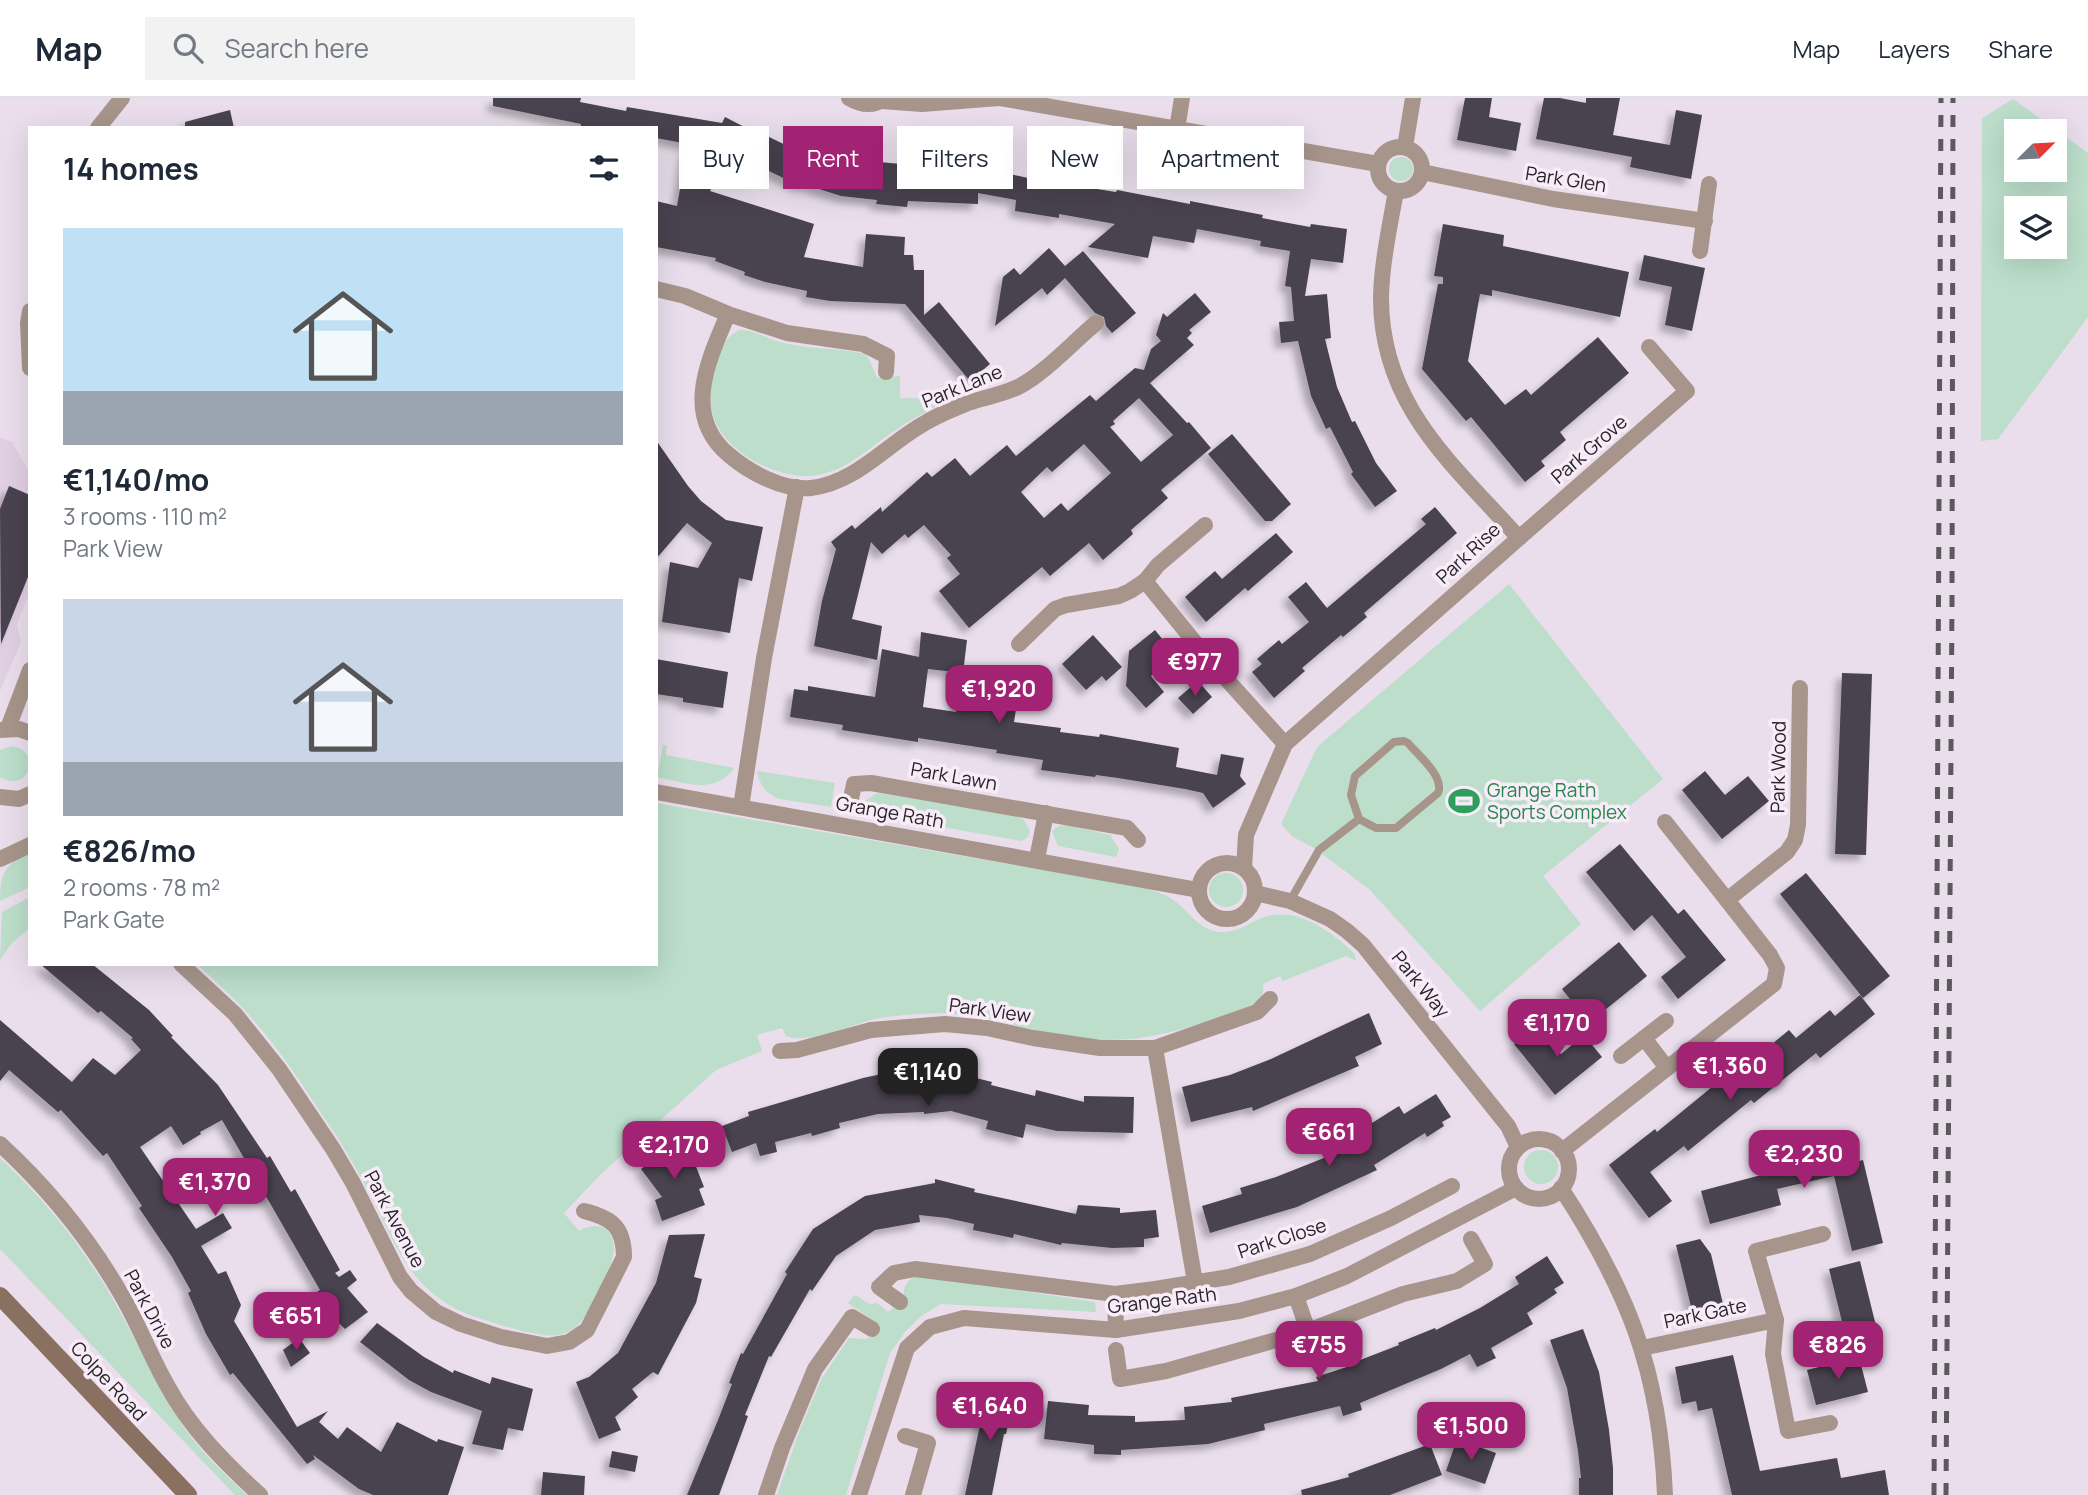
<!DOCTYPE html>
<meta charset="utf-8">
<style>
body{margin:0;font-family:Manrope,sans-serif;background:#f2f2f3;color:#1f2937;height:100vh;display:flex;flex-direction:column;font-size:26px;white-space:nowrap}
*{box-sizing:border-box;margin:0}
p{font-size:23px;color:#747a83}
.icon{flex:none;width:38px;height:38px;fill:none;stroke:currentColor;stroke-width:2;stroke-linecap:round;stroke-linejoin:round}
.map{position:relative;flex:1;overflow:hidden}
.details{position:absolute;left:28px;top:28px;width:630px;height:840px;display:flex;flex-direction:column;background:#fff;border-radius:0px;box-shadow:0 7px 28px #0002}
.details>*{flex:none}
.guide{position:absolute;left:679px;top:28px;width:665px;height:63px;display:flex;gap:14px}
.needle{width:46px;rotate:66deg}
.fabs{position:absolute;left:2004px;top:21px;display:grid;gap:14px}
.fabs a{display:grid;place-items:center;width:63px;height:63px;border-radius:0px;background:#fff;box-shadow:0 7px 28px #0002;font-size:35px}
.price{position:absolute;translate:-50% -60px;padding:0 16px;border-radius:14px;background:#a22273;color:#fff;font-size:23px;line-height:46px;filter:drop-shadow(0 2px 4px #0008)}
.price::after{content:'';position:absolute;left:50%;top:42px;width:21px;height:16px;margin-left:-10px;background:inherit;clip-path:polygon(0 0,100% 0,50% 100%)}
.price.selected{background:#222;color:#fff}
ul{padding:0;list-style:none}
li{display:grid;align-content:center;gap:14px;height:371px;padding:0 35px}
li span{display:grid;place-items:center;height:217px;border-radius:0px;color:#555}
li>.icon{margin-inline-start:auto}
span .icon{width:126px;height:126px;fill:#fffc;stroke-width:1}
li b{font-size:30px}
h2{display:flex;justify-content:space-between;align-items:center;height:84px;padding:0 35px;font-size:30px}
.pill{padding:0 24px;border-radius:0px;background:#fff;box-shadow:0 7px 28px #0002;font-size:24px;line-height:63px}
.pill.selected{background:#a22273;color:#fff}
header{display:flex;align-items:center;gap:42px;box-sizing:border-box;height:98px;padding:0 35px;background:#fff;border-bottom:2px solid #e0e1e3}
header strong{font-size:33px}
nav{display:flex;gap:38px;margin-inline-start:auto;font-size:24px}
.search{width:490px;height:63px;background:#f2f2f3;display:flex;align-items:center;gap:18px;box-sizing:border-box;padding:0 24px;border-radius:0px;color:#747a83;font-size:26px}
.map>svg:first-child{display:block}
.built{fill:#e1d0e3}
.green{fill:#bcdecb;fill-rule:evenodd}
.building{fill:#49434f;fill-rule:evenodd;filter:url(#shadow)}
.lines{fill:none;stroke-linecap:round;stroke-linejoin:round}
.lane{stroke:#a7958b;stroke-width:8}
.street{stroke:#a7958b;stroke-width:16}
.secondary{stroke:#8a7061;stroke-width:18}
.rail{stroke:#5d575e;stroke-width:5;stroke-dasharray:12 12;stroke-linecap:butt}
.labels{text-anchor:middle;stroke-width:7;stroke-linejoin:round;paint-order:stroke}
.street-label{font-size:19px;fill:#272328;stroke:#f8ecf9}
.leisure-label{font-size:19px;fill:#27864d;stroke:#f8ecf9;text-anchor:start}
</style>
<header>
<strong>Map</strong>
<div class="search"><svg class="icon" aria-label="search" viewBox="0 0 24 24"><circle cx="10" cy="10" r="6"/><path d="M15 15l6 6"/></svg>Search here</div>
<nav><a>Map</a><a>Layers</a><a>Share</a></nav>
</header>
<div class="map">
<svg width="2088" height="1397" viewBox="0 0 2088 1397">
<defs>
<filter id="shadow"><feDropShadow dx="-6" dy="6" stdDeviation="3.5" flood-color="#0004"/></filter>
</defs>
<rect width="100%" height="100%" fill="#eadeec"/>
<!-- built -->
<path class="built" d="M0,339L12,344L30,376V494L17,526L21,544L0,593Z"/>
<!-- green -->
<g class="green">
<path d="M2013,1L2088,55V219L1998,341L1981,343L1982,20ZM2016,33H2054V72H2016ZM2016,110H2054V149H2016Z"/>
<circle cx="1401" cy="71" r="12"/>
<path d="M739,232C752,231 764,239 776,243C805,252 836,249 865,256L869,261L877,280L900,278V300L950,301C930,311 910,322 891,335C865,353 845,374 812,378C775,381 720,352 712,313C708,297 712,282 716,266C720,253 726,238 739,232Z"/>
<path d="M1509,486L1663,681L1543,778L1581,826L1480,913L1369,791L1314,750L1293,739L1281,726L1317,649Z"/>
<path d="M663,647L667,648L666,657L734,670C716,697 684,685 657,679Z"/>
<path d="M11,648C44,652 29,697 0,679V652Z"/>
<path d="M757,673L835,685L831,709L779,701C766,695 759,687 757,673Z"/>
<path d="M878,695L1016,718L1023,721L1030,732L1028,739L1022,743L861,715L866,702Z"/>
<path d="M656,705L1147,790C1157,794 1167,797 1176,804C1189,813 1197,829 1214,833C1232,837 1244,828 1259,821C1293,805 1331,833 1355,856L1356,863L1346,858L1283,883L1280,878L1263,886C1266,905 1247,909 1232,915C1186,932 1135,946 1086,941C1045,937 1005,922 965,917C937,914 907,916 879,920C854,925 809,947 786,938L782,930L757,937L762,953L716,972L601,1076L564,1115L579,1133C597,1122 615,1129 614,1152C613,1168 589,1218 577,1228C572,1232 564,1236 558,1237C540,1240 504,1228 485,1222C409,1200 397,1147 364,1085C352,1063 339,1041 325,1021C302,986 278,949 250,918C234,900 215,883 197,866H656Z"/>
<path d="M1067,727L1110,737L1119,751L1116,759L1058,748L1052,733L1059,728Z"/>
<path d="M30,755V789L0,803C0,777 4,765 30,755Z"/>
<circle cx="1226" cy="792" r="17"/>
<path d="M30,799V830L12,845L0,862L2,814Z"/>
<circle cx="1541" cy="1069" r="17"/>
<path d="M0,1060C42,1099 77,1142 107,1191C133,1234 152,1280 179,1322C197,1350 222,1374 247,1397H235L0,1151Z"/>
<path d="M918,1177L1095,1204L1096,1214L941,1206L921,1218L905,1234L890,1255L846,1397H777L801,1329L822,1280L849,1240L867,1241L878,1226L848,1205L855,1197L870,1206L877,1205L888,1214L904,1201C902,1189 907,1182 918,1177Z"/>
</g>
<!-- building -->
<g class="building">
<path d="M493,0H581L580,4L626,13L627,9L722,25L725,19L762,38L763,36L806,57L807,53L855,69L856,62L947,70L976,66L977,69L1028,80L1116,94L1117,92L1190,106V103L1263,117L1262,120L1310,129L1311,126L1347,131L1343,165L1311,161L1305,198L1327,196L1331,240L1325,241L1337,289L1352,324L1355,323L1376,365L1397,393L1375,409L1351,376L1353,374L1330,329L1326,331L1311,298L1298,243L1281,245L1279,224L1294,223L1291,189L1285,188L1290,153L1260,148L1261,143L1197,131L1194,145L1153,138L1148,160L1088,149L1115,126L1059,116V120L1015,113L1016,102L978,95V106L908,103L907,109L876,106L877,102L841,98L803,86L802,89L746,62L742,69L727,61L710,93L814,126L804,159L863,169L866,136L905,139L904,157H913L914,172H924V217L939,204L990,266L970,283L905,206L830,203L806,199L807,193L765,184L744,177L745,174L715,163L716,160L656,149V103L677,108L688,46L656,40V30H581V26L493,8Z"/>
<path d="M1465,0H1492L1489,19L1521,25L1516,53L1457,42Z"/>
<path d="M1544,0H1560L1586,5V0H1620L1613,37L1670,47L1676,12L1702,17L1691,81L1630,69L1632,59L1536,41Z"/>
<path d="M230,12L234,30H185V24Z"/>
<path d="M1443,126L1504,137L1503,148L1629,174L1620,219L1492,192V198L1480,196L1468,263L1505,307L1526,291L1531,297L1598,239L1629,275L1560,334L1566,342L1541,363L1545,368L1525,384L1471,319L1466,323L1422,271L1438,186H1443V179L1434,178Z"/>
<path d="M1049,150L1065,168L1083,153L1136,215L1112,235L1106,228L1104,219L1095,215L1065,180L1047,197L1042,190L995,228L1003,179L1014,170L1020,177Z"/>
<path d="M1644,157L1705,170L1692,233L1665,227L1672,189L1639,182Z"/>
<path d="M1195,195L1211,214L1189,232L1192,235L1187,240L1194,247L1150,285L1187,325L1189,324L1211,350L1161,392L1168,400L1131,432L1133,436L1103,462L1089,445L1050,478L1042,469L969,530L939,493L960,476L947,460L951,457L924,427L908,440L905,436L882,456L871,444L852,521L882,528L877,562L814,548L822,503L836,451L831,444L852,427L855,431L881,409L882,414L927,374L932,379L955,360L970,378L1007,347L1016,358L1090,297L1096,303L1135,270L1144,272L1151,251L1161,243L1156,237L1163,215L1167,219ZM1139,300L1173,337L1141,364L1110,329L1115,326L1113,323ZM1084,346L1111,375L1068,413L1061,405L1044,420L1021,394L1047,369L1052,374Z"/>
<path d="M1232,336L1291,406L1272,423H1265L1208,356Z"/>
<path d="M656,342L688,388L701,403L726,422L763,429L752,483L739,480L730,535L662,524L670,464L698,470L712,445L687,425L656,461Z"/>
<path d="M9,388L30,397V474L1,546L0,411Z"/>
<path d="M1435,409L1457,435L1364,515L1367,519L1343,539L1341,537L1302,570L1305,573L1274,600L1252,574L1262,566L1257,561L1279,542L1282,546L1309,524L1288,499L1306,484L1327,510L1426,426L1421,421Z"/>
<path d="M1276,435L1293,454L1248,493L1245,490L1206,524L1185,499L1215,473L1222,481Z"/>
<path d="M1155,532L1176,558L1151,578L1164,594L1146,610L1126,588L1129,553Z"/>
<path d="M921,534L967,542L963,575L928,571L923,609L956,614L959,587L994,592V589L1019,592L1014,624L1061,630L1060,634L1099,639L1100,636L1179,650L1176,669L1217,677L1221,656L1244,660L1240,678L1246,686L1213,710L1203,695L1185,691L1118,680L1096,677L1095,679L1041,672L1043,662L996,655L997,652L918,640V644L842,632L843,627L790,619L794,591L808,593V588L875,599L882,551L919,559Z"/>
<path d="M1093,537L1122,569L1106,583L1102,578L1086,592L1062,566Z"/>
<path d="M656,561L728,574L723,610L683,604V600L656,596Z"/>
<path d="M1842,575L1872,576L1866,757L1835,756Z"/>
<path d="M1198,583L1212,599L1193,616L1178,600Z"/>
<path d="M1705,673L1725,697L1748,678L1769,703L1722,741L1682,692Z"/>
<path d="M1620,746L1678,816L1684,811L1726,862L1678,901L1661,879L1686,859L1652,817L1634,833L1586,774Z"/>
<path d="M1806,775L1890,878L1863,900L1780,796Z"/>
<path d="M1619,844L1647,878L1589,925L1562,891Z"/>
<path d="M40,866H92L149,912L173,938L171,939L218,987L267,1060L270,1058L291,1094L295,1091L340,1172L335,1175L339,1179L350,1172L357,1182L347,1190L368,1214L345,1231L323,1210L320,1212L309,1199L320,1192L222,1022L200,1034L201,1036L183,1047L171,1028L140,1049L196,1131L223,1115L232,1130L201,1148L218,1176L226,1173L241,1207L234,1223L297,1329L328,1313L319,1324L338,1341L347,1329L381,1354L397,1324L437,1344L438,1341L464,1349L448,1397H373L359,1391L313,1357L315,1361L307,1366L233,1275L230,1277L206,1236L188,1195L191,1193L172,1159L139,1110L142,1108L107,1055L103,1058L61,1012L58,1014L9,972L0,983V922L72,984L93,960L115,977L141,952L131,941L133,940L101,913L98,915Z"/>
<path d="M1860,897L1875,916L1820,960L1816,955L1754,1005L1751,1002L1688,1053L1684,1048L1650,1074L1672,1103L1649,1120L1609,1067L1655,1031L1657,1034L1723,980L1726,984L1789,932L1796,940L1830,912L1835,918Z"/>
<path d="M1369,915L1382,946L1355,959L1359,968L1253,1013L1252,1009L1191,1024L1182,989L1230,977L1271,961Z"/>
<path d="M1537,928L1561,956L1584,937L1602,959L1555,997L1514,946Z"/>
<path d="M940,971L992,984L991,987L1035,998L1036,992L1084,1004V998L1134,999L1133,1035L1057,1033L1026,1026L1023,1040L986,1031L988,1023L951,1013L924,1016V1014L878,1016L839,1025L840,1030L812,1038L811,1035L775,1044L777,1054L760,1058L756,1045L732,1054L722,1028L749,1018L748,1014L863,980L891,974Z"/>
<path d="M1436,996L1451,1019L1442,1024L1444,1028L1427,1039L1425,1035L1374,1067L1377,1072L1297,1109L1210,1135L1202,1108L1242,1096L1240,1090L1276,1079L1329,1058L1328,1055L1368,1036L1364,1030L1399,1008L1404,1016Z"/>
<path d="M669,1039L691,1069L695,1066L704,1089L699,1091L705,1107L662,1123L655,1102L662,1099L641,1071L654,1062L648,1054Z"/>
<path d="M1841,1040L1847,1066L1863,1062L1883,1145L1852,1153L1834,1078L1777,1091L1781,1107L1710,1126L1701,1093L1780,1072L1776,1054Z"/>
<path d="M935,1081L975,1091L974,1094L1076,1116L1078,1107L1120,1110V1115L1156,1112L1159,1139L1144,1141V1149L1112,1150L1062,1145L1061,1147L1014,1136L1013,1140L973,1132L974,1126L947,1120L919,1117L920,1124L875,1132L836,1158L812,1193L810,1191L771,1259L769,1258L745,1317L748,1318L719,1397H687L718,1322L732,1286L729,1285L741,1255L743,1256L787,1176L785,1174L813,1131L865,1098L935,1085Z"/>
<path d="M705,1136L694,1179L702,1181L696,1205L658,1277L653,1274L632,1291L638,1299L615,1319L621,1332L599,1341L576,1284L589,1279L618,1255L656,1185L669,1137Z"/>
<path d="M1700,1141L1711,1156L1724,1210L1693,1217L1676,1147Z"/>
<path d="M1547,1158L1564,1185L1554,1191L1557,1195L1527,1215L1533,1226L1491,1250L1496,1260L1477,1269L1470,1256L1441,1271L1360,1305L1362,1312L1343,1318L1340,1308L1264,1326L1265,1332L1208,1346L1121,1352V1357L1094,1356V1347L1044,1341L1048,1303L1089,1307L1088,1317L1135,1318V1324L1185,1322L1184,1309L1232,1304L1231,1300L1318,1283L1316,1279L1356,1266L1355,1264L1399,1247L1398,1245L1435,1230L1436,1232L1480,1210L1519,1186L1515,1179Z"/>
<path d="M1860,1163L1877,1232L1846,1240L1829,1171Z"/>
<path d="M377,1225L424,1259L453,1275L454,1272L490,1286L492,1279L533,1291L523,1333L508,1330L503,1352L472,1346L482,1313L431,1294L409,1282L360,1244Z"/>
<path d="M1583,1231L1599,1274L1609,1332L1613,1370V1397H1579V1380H1581L1578,1353L1567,1290L1550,1242Z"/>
<path d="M299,1240L310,1255L291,1269L283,1252Z"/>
<path d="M1733,1257L1760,1373L1837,1360L1841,1380L1885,1372L1889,1397H1732L1712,1310L1698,1313L1696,1303L1682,1306L1675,1269Z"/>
<path d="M1859,1259L1868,1294L1816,1307L1807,1272Z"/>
<path d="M988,1290L1015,1296L1006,1336H1004L992,1397H965Z"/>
<path d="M1457,1341L1496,1355L1485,1386L1446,1373Z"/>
<path d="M1430,1346L1442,1377L1390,1397H1302L1301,1392L1349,1379L1348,1376Z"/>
<path d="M612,1353L638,1358L635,1374L609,1369Z"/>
<path d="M543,1374L585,1378L584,1397H541Z"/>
</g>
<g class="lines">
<!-- lane -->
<path class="lane" d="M1290,803L1319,752L1359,721L1351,697L1355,678L1394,644L1404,643L1408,645C1418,657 1445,679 1438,695L1396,730H1376L1359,721"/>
<!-- street -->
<g class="street">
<path d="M849,0C861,7 873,9 885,0"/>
<path d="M1000,0L1378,66"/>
<path d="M882,3L922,6L999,0"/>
<path d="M98,30L122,0"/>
<path d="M1177,31L1182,0"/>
<circle cx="1400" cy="71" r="22"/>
<path d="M1405,49L1413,0"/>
<path d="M1422,74L1553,101L1705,123"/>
<path d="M1700,153L1709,86"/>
<path d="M656,191L685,198L728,216L787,235L863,246L887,258L886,274"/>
<path d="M30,213L28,225L30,270"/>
<path d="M728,216C709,261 681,317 729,357C749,374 783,393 811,390C856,385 887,346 925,325C938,317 953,311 968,305C985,299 1002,297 1018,289C1044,276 1073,244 1096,225"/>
<path d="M1519,440L1687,293L1649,249"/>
<path d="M1145,483L1210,563L1285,646"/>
<path d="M1019,546L1055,511L1066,507L1119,498L1130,493L1145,483L1158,467L1205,427"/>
<path d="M8,630L30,572"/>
<path d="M0,632L19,631L30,635"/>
<path d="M656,694L1198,792"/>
<path d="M0,699L19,701L30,696"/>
<path d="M850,706L854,686L871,685L1127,730L1138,742"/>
<path d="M741,709L764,560L797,389"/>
<path d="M1665,724L1727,802"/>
<path d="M0,761L30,747"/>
<path d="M1037,761L1046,715"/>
<circle cx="1227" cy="793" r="28"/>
<path d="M1244,770L1246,737L1285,646L1519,440C1452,365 1380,307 1381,198C1382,163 1390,127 1396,93"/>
<path d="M1255,795L1290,803L1330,821L1347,833L1363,847L1508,1028L1518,1049"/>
<path d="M181,866L235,916L279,971L333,1051L353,1085L400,1179L411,1193L436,1214L461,1226L501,1239L547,1248L569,1244L587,1232L624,1159C624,1129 612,1120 584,1113"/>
<path d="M1644,940L1667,970"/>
<path d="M1155,950L1195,1184"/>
<path d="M780,953L797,952L871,932L945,926L987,930L1033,940L1100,950H1155L1257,914L1270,901"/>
<path d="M1621,958L1666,923"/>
<circle cx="1539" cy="1071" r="30"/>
<path d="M0,1046C48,1090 88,1139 121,1196C138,1225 150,1257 167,1287C190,1330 224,1364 260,1397"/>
<path d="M1562,1053L1774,886L1777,870L1770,857L1727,802L1787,754L1795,742L1798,727L1800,590"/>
<path d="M1561,1090C1628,1193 1660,1273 1665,1397"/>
<path d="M1823,1136L1756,1153L1776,1222L1773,1256L1788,1333L1830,1325"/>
<path d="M1115,1196L1116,1232"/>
<path d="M1296,1198L1308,1233"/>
<path d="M900,1204L879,1189L894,1175L915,1171L1115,1196L1155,1191L1229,1179L1310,1156L1391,1120L1452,1088"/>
<path d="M1642,1250L1776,1222"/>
<path d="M1116,1252L1120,1281L1166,1273L1308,1233L1403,1196L1457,1183L1485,1166L1471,1141"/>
<path d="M905,1338L928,1345L913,1397"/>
<path d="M766,1397L782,1350L815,1271L852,1219L872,1231"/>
<path d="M859,1397L907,1250L930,1229L964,1220L1116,1232L1239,1213L1296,1198L1347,1178L1516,1090"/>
</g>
<!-- secondary -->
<path class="secondary" d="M0,1198L188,1397"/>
<!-- rail -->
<g class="rail">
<path d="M1934,1397L1941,0"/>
<path d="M1946,1397L1952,502L1953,0"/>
</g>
</g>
<!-- icons -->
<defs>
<symbol id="stadium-bare" viewBox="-9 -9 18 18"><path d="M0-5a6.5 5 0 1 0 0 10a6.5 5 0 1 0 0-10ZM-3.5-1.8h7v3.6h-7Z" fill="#2e9e5b" stroke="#f8ecf9" stroke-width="2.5" paint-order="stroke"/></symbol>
</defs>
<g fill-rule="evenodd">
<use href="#stadium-bare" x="1442" y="681" width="44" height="44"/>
</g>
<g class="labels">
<!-- street labels -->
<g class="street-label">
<text transform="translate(1566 81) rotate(9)" y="7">Park Glen</text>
<text transform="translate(962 288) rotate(-22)" y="7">Park Lane</text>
<text transform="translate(1589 351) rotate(-41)" y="7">Park Grove</text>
<text transform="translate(1468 455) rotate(-43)" y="7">Park Rise</text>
<text transform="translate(1778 669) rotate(-89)" y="7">Park Wood</text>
<text transform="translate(954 678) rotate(10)" y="7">Park Lawn</text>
<text transform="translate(890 714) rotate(10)" y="7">Grange Rath</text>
<text transform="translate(1421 886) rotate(51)" y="7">Park Way</text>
<text transform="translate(990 912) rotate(8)" y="7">Park View</text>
<text transform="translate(395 1121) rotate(62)" y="7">Park Avenue</text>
<text transform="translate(1282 1140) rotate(-18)" y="7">Park Close</text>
<text transform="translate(1162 1202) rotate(-7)" y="7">Grange Rath</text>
<text transform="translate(150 1211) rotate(62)" y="7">Park Drive</text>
<text transform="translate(1705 1215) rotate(-12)" y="7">Park Gate</text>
<text transform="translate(109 1283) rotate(47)" y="7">Colpe Road</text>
</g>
<!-- leisure labels -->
<g class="leisure-label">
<text x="1487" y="699">Grange Rath<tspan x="1487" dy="22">Sports Complex</tspan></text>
</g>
</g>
</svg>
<div class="fabs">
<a><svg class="needle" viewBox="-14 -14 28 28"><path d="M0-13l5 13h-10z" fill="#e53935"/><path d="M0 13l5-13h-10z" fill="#747a83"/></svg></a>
<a><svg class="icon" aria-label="layers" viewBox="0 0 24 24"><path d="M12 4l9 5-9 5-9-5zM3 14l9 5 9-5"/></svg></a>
</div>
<b class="price" style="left:1195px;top:600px">€977</b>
<b class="price" style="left:999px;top:627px">€1,920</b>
<b class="price" style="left:1557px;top:961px">€1,170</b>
<b class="price" style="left:1730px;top:1004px">€1,360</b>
<b class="price selected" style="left:928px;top:1010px">€1,140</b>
<b class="price" style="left:1329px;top:1070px">€661</b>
<b class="price" style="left:674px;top:1083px">€2,170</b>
<b class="price" style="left:1804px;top:1092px">€2,230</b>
<b class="price" style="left:215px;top:1120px">€1,370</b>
<b class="price" style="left:296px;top:1254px">€651</b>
<b class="price" style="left:1319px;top:1283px">€755</b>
<b class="price" style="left:1838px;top:1283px">€826</b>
<b class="price" style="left:990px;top:1344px">€1,640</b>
<b class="price" style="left:1471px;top:1364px">€1,500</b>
<div class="guide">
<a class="pill">Buy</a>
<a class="pill selected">Rent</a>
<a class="pill">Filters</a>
<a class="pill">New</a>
<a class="pill">Apartment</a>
</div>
<section class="details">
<h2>14 homes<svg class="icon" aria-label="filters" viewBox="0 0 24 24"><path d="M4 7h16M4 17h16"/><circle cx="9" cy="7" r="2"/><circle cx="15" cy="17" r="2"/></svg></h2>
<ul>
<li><span style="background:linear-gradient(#bfe0f5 75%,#9aa5b1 0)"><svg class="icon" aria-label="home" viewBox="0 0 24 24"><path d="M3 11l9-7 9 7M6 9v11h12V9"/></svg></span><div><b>€1,140/mo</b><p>3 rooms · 110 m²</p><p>Park View</p></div></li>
<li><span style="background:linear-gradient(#c9d6e8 75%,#9aa5b1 0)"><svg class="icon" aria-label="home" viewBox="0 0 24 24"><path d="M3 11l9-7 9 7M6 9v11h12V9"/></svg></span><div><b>€826/mo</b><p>2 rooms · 78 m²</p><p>Park Gate</p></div></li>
</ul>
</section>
</div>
